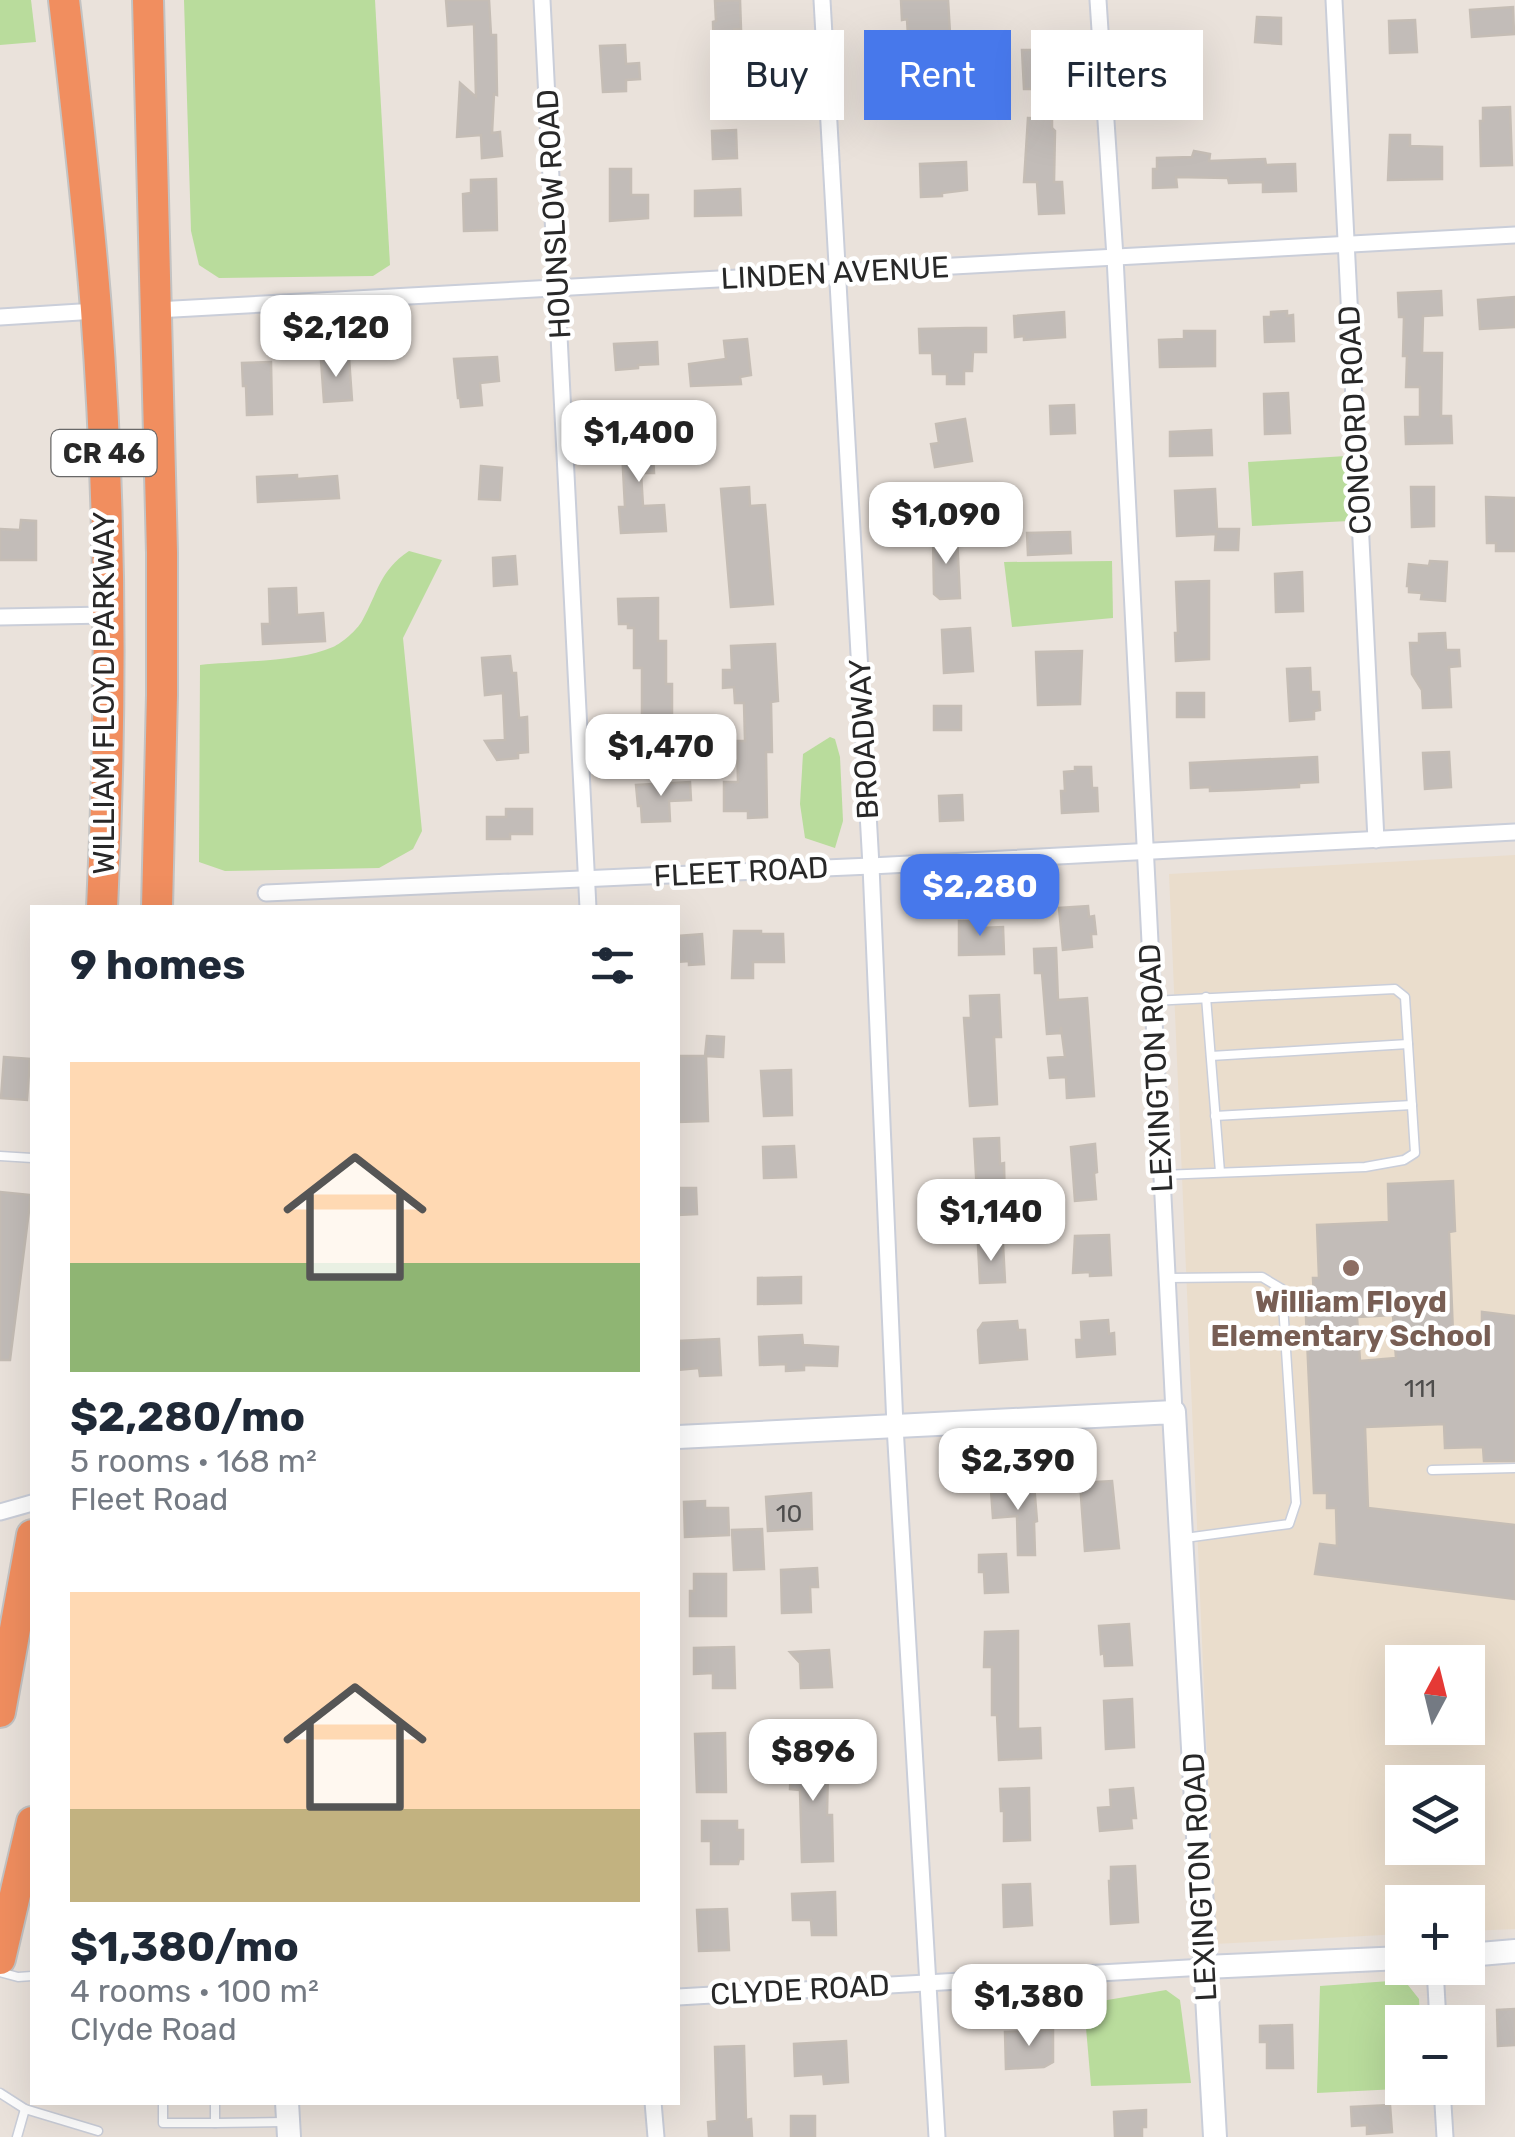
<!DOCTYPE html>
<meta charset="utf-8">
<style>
body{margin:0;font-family:Rubik,sans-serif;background:#f2f2f3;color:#1f2937;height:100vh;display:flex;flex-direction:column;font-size:38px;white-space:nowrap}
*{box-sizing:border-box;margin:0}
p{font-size:32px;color:#747a83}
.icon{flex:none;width:55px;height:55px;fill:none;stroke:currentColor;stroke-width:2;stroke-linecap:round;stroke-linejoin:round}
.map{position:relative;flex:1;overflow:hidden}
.details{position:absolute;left:30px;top:905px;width:650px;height:1200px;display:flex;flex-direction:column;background:#fff;border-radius:0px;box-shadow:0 10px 40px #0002}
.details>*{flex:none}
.guide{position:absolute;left:710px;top:30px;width:655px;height:90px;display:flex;gap:20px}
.needle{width:65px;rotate:7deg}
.fabs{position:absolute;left:1385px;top:1645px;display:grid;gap:20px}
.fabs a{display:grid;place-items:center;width:100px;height:100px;border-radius:0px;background:#fff;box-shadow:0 10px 40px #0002;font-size:50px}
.price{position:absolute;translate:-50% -85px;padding:0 22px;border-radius:20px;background:#fff;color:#222;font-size:32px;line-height:65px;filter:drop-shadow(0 2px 5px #0008)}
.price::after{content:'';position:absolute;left:50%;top:60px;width:30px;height:22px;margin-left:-15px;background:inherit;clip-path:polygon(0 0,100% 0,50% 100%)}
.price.selected{background:#4778eb;color:#fff}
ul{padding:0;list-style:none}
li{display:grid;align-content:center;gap:20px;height:530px;padding:0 40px}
li span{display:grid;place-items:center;height:310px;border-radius:0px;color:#555}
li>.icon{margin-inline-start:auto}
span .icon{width:180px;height:180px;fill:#fffc;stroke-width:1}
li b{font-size:42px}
h2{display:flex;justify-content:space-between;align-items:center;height:120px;padding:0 40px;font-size:42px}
.pill{padding:0 35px;border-radius:0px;background:#fff;box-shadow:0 10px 40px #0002;font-size:35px;line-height:90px}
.pill.selected{background:#4778eb;color:#fff}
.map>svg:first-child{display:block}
.education{fill:#eaddcc;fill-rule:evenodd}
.green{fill:#b9dc9c}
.building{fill:#c2bcb8;stroke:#c5bdb5;stroke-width:2.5;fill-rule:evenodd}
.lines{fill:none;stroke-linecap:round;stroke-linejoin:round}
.lane-casing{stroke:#caced9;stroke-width:11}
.street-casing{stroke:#caced9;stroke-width:19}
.secondary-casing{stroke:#caced9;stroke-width:26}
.highway-casing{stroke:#c3c3c3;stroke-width:34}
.lane{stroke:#fff;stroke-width:8}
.street{stroke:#fff;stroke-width:15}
.secondary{stroke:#fff;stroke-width:22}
.highway{stroke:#f18e5f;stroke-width:30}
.education-dot{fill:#8d6e63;stroke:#fff;stroke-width:4}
.labels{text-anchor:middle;stroke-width:9;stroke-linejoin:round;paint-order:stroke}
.number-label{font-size:25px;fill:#4e4d4c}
.shield{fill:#fff;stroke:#686868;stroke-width:2.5}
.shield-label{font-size:28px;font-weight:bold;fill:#282828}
.street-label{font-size:30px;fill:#282828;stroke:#fff}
.education-label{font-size:30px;font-weight:bold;fill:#785e54;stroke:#fff}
</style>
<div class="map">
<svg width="1515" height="2137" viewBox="0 0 1515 2137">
<rect width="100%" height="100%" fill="#eae2db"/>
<!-- education -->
<path class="education" d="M1515,855V1929L1468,1931V1902H1402V1934L1215,1944L1169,874ZM1402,1662H1468V1728H1402ZM1402,1782H1468V1848H1402Z"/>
<!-- green -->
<g class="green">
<path d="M0,0H31L36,42L0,45Z"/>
<path d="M184,0H375L390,265L373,276L219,278L199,265L191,231Z"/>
<path d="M1346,456L1349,521L1252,526L1248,462Z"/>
<path d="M409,551L442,560L403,638L422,831L413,849L379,868L225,871L199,862L200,665C238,661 299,662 333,647C342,643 357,630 362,621C378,593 379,571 409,551Z"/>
<path d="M1112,561L1113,618L1012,627L1004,562Z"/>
<path d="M830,737L835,739L840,757L843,821L835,848L805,838L800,804L803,754Z"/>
<path d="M1404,1980L1419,1999L1420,2022H1402V2088H1418L1317,2093L1320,1986Z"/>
<path d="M1166,1990L1180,2000L1191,2083L1091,2086L1084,2004Z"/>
</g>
<!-- building -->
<g class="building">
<path d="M446,0H489L491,35H496L497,95L494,94L492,133L500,132L502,156L482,158L481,135L457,137L460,83L476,97L474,24L448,26Z"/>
<path d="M740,0L741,29H734L735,69H744V100L715,99L713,22L716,21L715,1Z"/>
<path d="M901,0H948L950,33L908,36L907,19L902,20Z"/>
<path d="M1513,7L1514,34L1472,37L1470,10Z"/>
<path d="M1257,17L1281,18V44L1255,42Z"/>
<path d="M1415,20L1417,52L1390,53L1389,21Z"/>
<path d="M1191,34L1193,79H1186V89H1168L1167,57L1156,58L1155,35Z"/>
<path d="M625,45L626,64L639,63L640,79L626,80V91L603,92L600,46Z"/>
<path d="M1022,50H1044V60H1053V82L1048,83V89H1024Z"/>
<path d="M940,78V115L913,116L912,98L906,99L904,79Z"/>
<path d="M1510,107L1512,165L1481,166L1480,121H1483V108Z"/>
<path d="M1028,118L1052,119V128L1055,131L1054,182H1062L1064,213L1039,214L1037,182H1024Z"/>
<path d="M736,130L737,158L713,159L712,131Z"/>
<path d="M1390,135H1410V146L1442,147V179L1388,180Z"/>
<path d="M1194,151L1210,154L1209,161L1265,159L1266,165L1295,164L1296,191L1263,192V182L1229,183L1228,178L1176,177L1177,187L1153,188V169H1157V158L1192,157Z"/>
<path d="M966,162L967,190L942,193V196L921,197L920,164Z"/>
<path d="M610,169H631V195H648V218L610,221Z"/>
<path d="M496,179L497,230L464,231L463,194L471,193V180Z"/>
<path d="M740,189L741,215L695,216V191Z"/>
<path d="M1441,291L1442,315L1423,316L1422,353H1442L1441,416H1451L1452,443L1406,444L1405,417H1420V387H1406L1407,356H1403L1404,317H1399L1398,293Z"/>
<path d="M1515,297V327L1480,329L1478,300Z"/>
<path d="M1287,311V316L1293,315L1294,341L1265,342L1264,317H1271V312Z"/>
<path d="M1064,312L1065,337L1024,340V336L1015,337L1014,316Z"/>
<path d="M966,328H986V352H973L972,371H964V384H947V374H933L932,353H920L919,329Z"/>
<path d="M1184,331H1215V366L1160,367L1159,340L1184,339Z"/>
<path d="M747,339L751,375L740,377L741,384L691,386L689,364L726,359L724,341Z"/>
<path d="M657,342L658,364L638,365V368L616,370L614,344Z"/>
<path d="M497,357L499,381L480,383L482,405L461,407L460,398H458L454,359Z"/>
<path d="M349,358L352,400L324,402L321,360Z"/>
<path d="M271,362L272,414L247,415L246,386H243L242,363Z"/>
<path d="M1288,393L1290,433L1265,434L1264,394Z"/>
<path d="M1074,405L1075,433L1051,434L1050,406Z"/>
<path d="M965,419L972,461L935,467L931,444L939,443L936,424Z"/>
<path d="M1211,430L1212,455L1170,456V432Z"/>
<path d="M652,431L654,473H641L643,506L664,505L666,531L621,533L619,507H625L621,432Z"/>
<path d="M481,466L502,468L500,500L479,499Z"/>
<path d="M297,475V479L337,476L339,498L258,502L257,477Z"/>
<path d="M749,487L750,506L765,505L773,604L731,607L721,489Z"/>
<path d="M1411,487H1434V526L1412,527Z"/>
<path d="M1215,489L1217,529H1239L1238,550H1215L1216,534L1177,536L1175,491Z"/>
<path d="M1486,497L1515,498V551H1496V543H1487Z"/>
<path d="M21,520L36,521V560H0V529L20,530Z"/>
<path d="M1070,532L1071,553L1028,555L1027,533Z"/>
<path d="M933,536H957L960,598L940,599L934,594Z"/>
<path d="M515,556L517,584L494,586L493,558Z"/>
<path d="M1430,561L1447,562L1445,601L1421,599L1422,593L1409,592V586H1407L1409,564L1429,566Z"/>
<path d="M1302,572L1303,611L1276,612L1275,574Z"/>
<path d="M1209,581V659L1176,661L1175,633H1178L1176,582Z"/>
<path d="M296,588L297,615L323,613L325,641L263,644L262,624H270L269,589Z"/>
<path d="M658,598V641H666V684H672V731H676L677,754L635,756L634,733L642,732V668H634V628H628V624H619L618,599Z"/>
<path d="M970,628L973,671L944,673L942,630Z"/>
<path d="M1445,633L1446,650H1459L1460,666L1449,667L1451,707L1423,708L1422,690L1412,674L1410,643H1419V634Z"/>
<path d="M775,644L778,701L771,702L772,752H766L767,817L748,818V811H724V782H738L737,741H745L744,703H735L734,687L723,688V670H732L731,646Z"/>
<path d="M1082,651L1080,704L1038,705L1036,652Z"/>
<path d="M510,656L512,673H516L519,718L527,717L528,752L518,753V758L497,760L485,741L505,740L503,693L485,695L482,658Z"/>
<path d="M1310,668L1311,692H1319L1320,710L1314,711V719L1290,721L1287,669Z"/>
<rect x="1177" y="693" width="27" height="24"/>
<rect x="934" y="706" width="27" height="24"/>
<path d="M1449,752L1451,787L1425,789L1423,753Z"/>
<path d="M1317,757L1318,782L1299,783V787L1241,790L1210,791V787L1191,788L1190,763Z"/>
<path d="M1075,767H1091L1092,788H1097L1098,811L1062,813L1061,791H1065L1064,772L1075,771Z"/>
<path d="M690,782L691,800L669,801L670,821L642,822L641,806H638L636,785Z"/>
<path d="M962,795L963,820L940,821L939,796Z"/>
<path d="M506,809H532V834H510V839H487V817H506Z"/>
<path d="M1088,906L1089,917L1094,916L1096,934H1091L1092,947L1063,950L1059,908Z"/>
<path d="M959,921H980V928L1003,927L1004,954L959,955Z"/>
<path d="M734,931H761V934H783L784,962H753V978H732Z"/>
<path d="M702,934L704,964L689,965V961L678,962V936Z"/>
<path d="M1056,948L1058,1000L1087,998L1094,1096L1067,1098L1066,1077L1050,1078L1048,1058L1065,1057L1061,1027L1060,1033L1047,1034L1042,973H1035L1034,949Z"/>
<path d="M999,995L1001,1037H994L997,1104L970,1106L964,1018H971L970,996Z"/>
<path d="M707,1036L724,1037L723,1057L706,1056L708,1121L678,1122V1056H705Z"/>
<path d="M4,1057L30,1059L27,1100L1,1098Z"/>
<path d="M791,1070L792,1115L764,1116L761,1071Z"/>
<path d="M999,1138L1000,1164L1004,1163L1005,1210L978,1211L974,1139Z"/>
<path d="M1095,1144L1097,1172L1094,1173L1096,1199L1075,1201L1071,1147Z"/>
<path d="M794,1146L796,1177L764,1178L763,1147Z"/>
<path d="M1453,1181L1455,1231L1449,1232L1453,1334L1482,1333V1312L1515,1316V1461H1484L1483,1447L1445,1448L1444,1424L1365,1427L1368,1508L1515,1525V1599L1315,1574L1320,1544L1337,1546L1336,1508H1327V1493H1314L1306,1317H1315L1313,1278H1319L1317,1225L1389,1222L1388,1184ZM1393,1315L1396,1358L1360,1361L1357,1317Z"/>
<path d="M678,1188H696L697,1214L678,1215Z"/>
<path d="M0,1192L31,1195L10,1360H0Z"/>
<path d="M1109,1235L1111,1275L1090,1276V1272L1073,1273L1075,1236Z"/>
<path d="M1003,1244L1005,1282L980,1283L978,1245Z"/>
<path d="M801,1277V1303L758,1304V1278Z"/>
<path d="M1108,1320L1109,1334L1114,1333L1115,1354L1077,1357L1076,1340H1082L1081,1322Z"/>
<path d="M1017,1321L1018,1330H1025L1027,1359L980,1363L978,1330L983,1323Z"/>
<path d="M802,1335L803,1345L838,1347L837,1366L804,1365V1370L786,1371V1364L760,1365L759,1337Z"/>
<path d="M719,1339L721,1375L700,1376L699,1368L678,1370V1341Z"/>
<path d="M1112,1481L1119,1548L1085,1551L1080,1483Z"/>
<path d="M1034,1484L1037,1521L1034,1522L1035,1555H1018L1017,1516L993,1518L991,1490Z"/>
<path d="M811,1493L812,1529L768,1531L766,1497Z"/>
<path d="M705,1501V1508H728L729,1535L685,1537L684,1502Z"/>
<path d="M762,1529L764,1569L734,1570L732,1530Z"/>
<path d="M1006,1554L1008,1592L985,1593L984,1572H979V1555Z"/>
<path d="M817,1568L818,1587H810L811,1612L782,1613L781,1570Z"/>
<path d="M694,1574H726V1616H690V1591H694Z"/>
<path d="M1129,1624L1132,1665L1105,1666L1104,1653L1101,1654L1099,1626Z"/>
<path d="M1018,1631V1729L1040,1728L1041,1758L999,1760L997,1715H992V1667H984L985,1632Z"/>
<path d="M734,1647L735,1688H713V1673L694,1674V1648Z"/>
<path d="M829,1650L832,1687L801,1688L800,1663L790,1652Z"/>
<path d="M1132,1699L1134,1747L1106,1749L1104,1701Z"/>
<path d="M725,1733L726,1792H697L695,1734Z"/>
<path d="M794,1746H821L820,1768H828L827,1815H832L833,1861L802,1862L800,1790L790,1789L791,1758H794Z"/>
<path d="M1029,1788L1030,1840L1004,1841V1811H1001L1000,1789Z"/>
<path d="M1133,1788L1136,1818H1131L1132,1828L1100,1831L1098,1808L1111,1807L1110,1790Z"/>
<path d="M702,1821H737V1830H743V1859H739L738,1864H711V1841H702Z"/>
<path d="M1135,1866L1138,1922L1111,1924L1109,1881H1111V1867Z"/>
<path d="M1030,1884L1032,1925L1004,1927L1003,1885Z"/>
<path d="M835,1892L836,1935H812L811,1920H793L792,1894Z"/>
<path d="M727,1909L729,1950L699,1951L697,1910Z"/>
<path d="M1515,2009V2045L1498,2046L1497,2010Z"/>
<path d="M1292,2025L1293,2068H1267V2042H1260V2026Z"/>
<path d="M1053,2030V2062L1044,2067L1006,2069L1005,2032Z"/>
<path d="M846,2041L848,2082L824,2084L823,2074L795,2076L794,2044Z"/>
<path d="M744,2046L746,2120L751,2119L752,2137H709L708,2122L717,2121L715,2047Z"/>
<path d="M1390,2105L1392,2132L1367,2134V2125L1352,2126L1351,2107Z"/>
<path d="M1146,2110V2127H1142V2137H1115L1114,2112Z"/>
<rect x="791" y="2116" width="24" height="21"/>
</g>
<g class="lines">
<defs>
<g id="lane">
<path d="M1206,997L1220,1172"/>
<path d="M1152,1001L1395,989L1405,997L1415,1153L1404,1160L1365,1167L1161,1175"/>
<path d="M1211,1056L1408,1044"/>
<path d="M1215,1116L1412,1105"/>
<path d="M0,1156L32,1158"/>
<path d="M1167,1278L1262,1277L1282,1289L1296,1503L1289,1524L1185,1538"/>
<path d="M1432,1470L1515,1468"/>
<path d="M0,1972L18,1977L32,1976"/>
<path d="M0,2093L25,2109L98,2131"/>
<path d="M163,2102V2123H215"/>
<path d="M215,2102V2123L284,2122"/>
<path d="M17,2137L25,2109"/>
</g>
<g id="street">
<path d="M542,0L588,908"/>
<path d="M822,0L871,866L895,1426L937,2137"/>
<path d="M1098,0L1115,257L1174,1412"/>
<path d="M1334,0L1376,840"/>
<path d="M156,310L1515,235"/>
<path d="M0,317L96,311"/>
<path d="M0,617L107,615"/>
<path d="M266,893L871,866L1515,832"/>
<path d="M0,1512L32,1503"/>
<path d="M1435,1968L1438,2022"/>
<path d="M678,1997L1205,1967"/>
<path d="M1442,2088L1445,2137"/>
<path d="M653,2102L656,2137"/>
</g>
<g id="secondary">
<path d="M678,1437L1174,1412L1215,2137"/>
<path d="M1468,1955L1515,1951"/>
<path d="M1205,1967L1402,1958"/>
<path d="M287,2102L289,2137"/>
</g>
<g id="highway">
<path d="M64,0C76,103 88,206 96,309C111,508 112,709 102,908"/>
<path d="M148,0L162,553V695L157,908"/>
<path d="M0,1712L32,1535"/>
<path d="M0,1959L32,1822"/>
</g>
</defs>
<!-- lane casing -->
<use href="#lane" class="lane-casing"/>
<!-- street casing -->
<use href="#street" class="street-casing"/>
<!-- secondary casing -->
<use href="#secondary" class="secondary-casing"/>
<!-- highway casing -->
<use href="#highway" class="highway-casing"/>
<!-- lane -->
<use href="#lane" class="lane"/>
<!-- street -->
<use href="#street" class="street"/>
<!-- secondary -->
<use href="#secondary" class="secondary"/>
<!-- highway -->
<use href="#highway" class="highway"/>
</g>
<!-- markers -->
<circle class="education-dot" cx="1351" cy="1268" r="10"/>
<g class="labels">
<!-- number labels -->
<g class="number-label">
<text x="1420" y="1397">111</text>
<text x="789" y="1522">10</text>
</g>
<!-- shield labels -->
<rect class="shield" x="51.5" y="430" width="105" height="46" rx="8"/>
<g class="shield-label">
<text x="104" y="463">CR 46</text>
</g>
<!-- street labels -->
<g class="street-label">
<text transform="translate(554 214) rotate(-93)" y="10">HOUNSLOW ROAD</text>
<text transform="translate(835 273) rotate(-3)" y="10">LINDEN AVENUE</text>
<text transform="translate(1355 420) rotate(-93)" y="10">CONCORD ROAD</text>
<text transform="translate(104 693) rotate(-90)" y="10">WILLIAM FLOYD PARKWAY</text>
<text transform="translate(864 739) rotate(-93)" y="10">BROADWAY</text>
<text transform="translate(741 872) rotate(-3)" y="10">FLEET ROAD</text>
<text transform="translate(1156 1068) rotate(-93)" y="10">LEXINGTON ROAD</text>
<text transform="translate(1200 1877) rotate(-93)" y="10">LEXINGTON ROAD</text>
<text transform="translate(800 1990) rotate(-3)" y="10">CLYDE ROAD</text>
</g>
<!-- education labels -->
<g class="education-label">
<text x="1351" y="1312">William Floyd<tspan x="1351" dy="34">Elementary School</tspan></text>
</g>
</g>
</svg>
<div class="fabs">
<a><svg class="needle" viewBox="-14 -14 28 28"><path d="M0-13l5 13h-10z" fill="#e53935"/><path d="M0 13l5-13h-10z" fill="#747a83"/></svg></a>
<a><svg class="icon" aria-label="layers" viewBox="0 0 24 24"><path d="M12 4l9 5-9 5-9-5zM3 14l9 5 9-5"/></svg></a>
<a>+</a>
<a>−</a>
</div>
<b class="price" style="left:336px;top:380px">$2,120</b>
<b class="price" style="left:639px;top:485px">$1,400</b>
<b class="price" style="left:946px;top:567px">$1,090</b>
<b class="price" style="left:661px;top:799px">$1,470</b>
<b class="price selected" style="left:980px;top:939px">$2,280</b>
<b class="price" style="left:991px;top:1264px">$1,140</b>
<b class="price" style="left:1018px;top:1513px">$2,390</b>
<b class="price" style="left:813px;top:1804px">$896</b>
<b class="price" style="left:1029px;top:2049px">$1,380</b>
<div class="guide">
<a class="pill">Buy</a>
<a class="pill selected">Rent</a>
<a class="pill">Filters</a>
</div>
<section class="details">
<h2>9 homes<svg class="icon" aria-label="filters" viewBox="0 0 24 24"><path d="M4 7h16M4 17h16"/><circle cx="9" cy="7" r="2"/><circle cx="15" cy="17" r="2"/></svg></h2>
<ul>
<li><span style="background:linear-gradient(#ffd9b3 65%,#8fb573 0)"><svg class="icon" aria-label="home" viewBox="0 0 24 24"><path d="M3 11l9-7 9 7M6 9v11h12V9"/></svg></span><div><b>$2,280/mo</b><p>5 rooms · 168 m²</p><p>Fleet Road</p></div></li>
<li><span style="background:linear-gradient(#ffd9b3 70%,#c2b280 0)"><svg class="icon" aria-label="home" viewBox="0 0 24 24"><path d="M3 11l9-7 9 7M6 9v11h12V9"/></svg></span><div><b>$1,380/mo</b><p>4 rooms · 100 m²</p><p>Clyde Road</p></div></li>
</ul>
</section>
</div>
